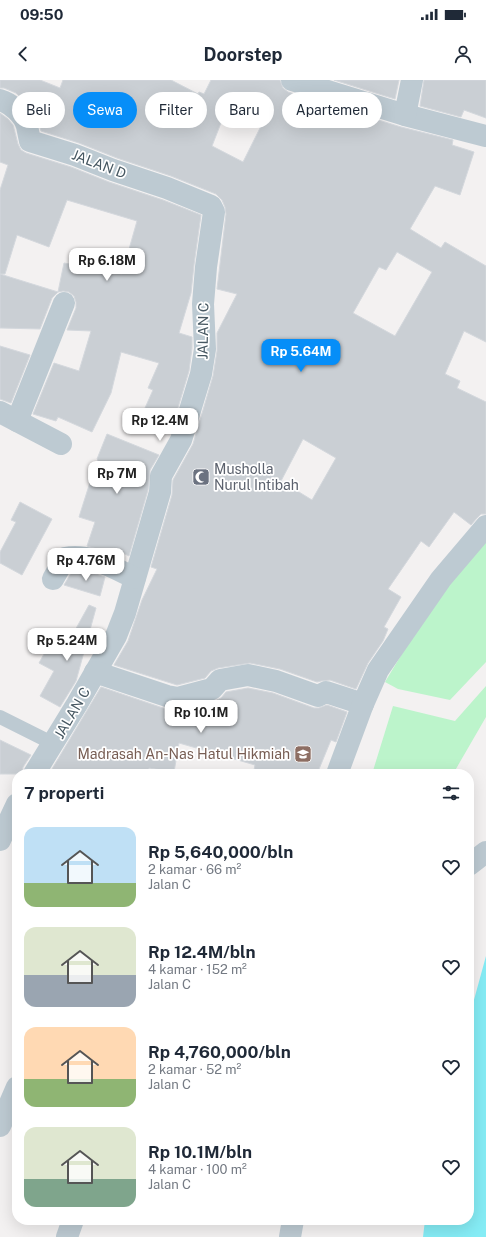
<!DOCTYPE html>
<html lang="id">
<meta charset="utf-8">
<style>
body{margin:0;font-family:"Public Sans",sans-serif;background:#f6f6f7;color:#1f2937;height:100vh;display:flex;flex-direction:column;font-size:15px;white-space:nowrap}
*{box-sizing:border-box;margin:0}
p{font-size:13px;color:#747a83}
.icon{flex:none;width:22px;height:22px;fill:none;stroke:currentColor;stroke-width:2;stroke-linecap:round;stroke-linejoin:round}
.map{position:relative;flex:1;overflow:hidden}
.details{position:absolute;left:12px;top:689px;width:462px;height:456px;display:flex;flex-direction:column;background:#fff;border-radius:16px;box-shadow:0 4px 16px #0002}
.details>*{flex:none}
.hud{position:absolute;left:12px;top:12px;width:462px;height:36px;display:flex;gap:8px}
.price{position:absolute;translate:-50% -34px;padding:0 9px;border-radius:8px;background:#fff;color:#222;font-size:13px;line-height:26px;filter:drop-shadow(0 1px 2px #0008)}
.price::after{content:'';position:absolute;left:50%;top:24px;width:12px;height:9px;margin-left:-6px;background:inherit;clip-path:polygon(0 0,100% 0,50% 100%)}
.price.on{background:#068ef8;color:#fff}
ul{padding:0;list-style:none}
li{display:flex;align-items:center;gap:12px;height:100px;padding:0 12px}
li span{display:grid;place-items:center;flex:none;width:112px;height:80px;border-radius:12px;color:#555}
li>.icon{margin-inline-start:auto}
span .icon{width:48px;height:48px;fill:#fffc;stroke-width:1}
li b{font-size:17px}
h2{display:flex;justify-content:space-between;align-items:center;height:48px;padding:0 12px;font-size:17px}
.tag{padding:0 14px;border-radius:18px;background:#fff;box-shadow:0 4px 16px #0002;font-size:14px;line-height:36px}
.tag.on{background:#068ef8;color:#fff}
.status{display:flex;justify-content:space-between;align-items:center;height:28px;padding:0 20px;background:#fff;direction:ltr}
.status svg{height:11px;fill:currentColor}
header{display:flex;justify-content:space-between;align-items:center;height:52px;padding:0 12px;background:#fff;font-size:18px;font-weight:700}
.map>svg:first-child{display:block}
.green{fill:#bcf4cb}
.water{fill:#85ecf5}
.building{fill:#cacfd4;stroke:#d4d8dd;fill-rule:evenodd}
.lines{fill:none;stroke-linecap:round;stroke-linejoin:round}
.service{stroke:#bdcad2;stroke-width:14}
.minor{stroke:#bdcad2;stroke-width:22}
.labels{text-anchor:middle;stroke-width:3.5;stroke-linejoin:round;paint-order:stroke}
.street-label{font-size:14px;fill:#465761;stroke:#fff}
.worship-label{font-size:14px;fill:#5b616d;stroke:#fff;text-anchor:start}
.education-label{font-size:14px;fill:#785e54;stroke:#fff;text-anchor:end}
</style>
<div class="status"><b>09:50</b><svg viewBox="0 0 49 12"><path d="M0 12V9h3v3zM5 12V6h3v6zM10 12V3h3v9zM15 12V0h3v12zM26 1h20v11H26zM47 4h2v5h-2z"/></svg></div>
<header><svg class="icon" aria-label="back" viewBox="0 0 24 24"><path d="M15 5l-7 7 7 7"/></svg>Doorstep<svg class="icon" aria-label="person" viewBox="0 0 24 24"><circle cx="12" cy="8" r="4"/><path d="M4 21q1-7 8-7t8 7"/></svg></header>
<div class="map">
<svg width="486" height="1157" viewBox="0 0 486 1157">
<rect width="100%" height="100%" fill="#f3f1f1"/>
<!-- green -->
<g class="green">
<path d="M486,458V582L450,620L398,609L385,602L441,509Z"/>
<path d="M486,606V637L453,694H372L393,626L455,641Z"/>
</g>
<!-- water -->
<path class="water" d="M486,876V1157H423L425,1140H469V938Z"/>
<!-- building -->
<g class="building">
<path d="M0,0H40L60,8L63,0H171L198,14L199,12L204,14L211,0H280L283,8L288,12L401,47L453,60L452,65L474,72L460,115L435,106L410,149L441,168L445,162L486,186V262L464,251L445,294L460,301L457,308L486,322V434H481L477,438L471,445L454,432L429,467L421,461L388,509L401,517L384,547L388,549L383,561L368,583L356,609L330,600L321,601L317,602L280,589L250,583L218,588L211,591L205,598L177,605L114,585L128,561L142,520L157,489L151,487L172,415L173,400L193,364L213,296L217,271V253L237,214L217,209L226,134L225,127L222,120L216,114L171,96L117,78L79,63L41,51L37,37L30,26L16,13L4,8H0ZM226,30L262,44L243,82L212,66ZM397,172L432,192L395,256L353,233L379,187L386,190ZM303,359L336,378L312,420L281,401Z"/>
<path d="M334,0H399L395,19Z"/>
<path d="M424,0H486V38L464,30L461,37L420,26Z"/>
<path d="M0,33L8,39L13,45L18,64L21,70L26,73L71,87L109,102L163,120L201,135L194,185L191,213L179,253L192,257V268L189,291L174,341L145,328L153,310L148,308L159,283L121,272L111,313L92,352L58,337L56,341L33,334L54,283L79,291L91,251L67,250L76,228V222L74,216L69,212L63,211L58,212L64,183L122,194L137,141L67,120L49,167L17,155L5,194H0V110L8,85L0,82Z"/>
<path d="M0,194L58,212L52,218L40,249L0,248Z"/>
<path d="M0,266L30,275L11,323L0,319Z"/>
<path d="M107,354L159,375L150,390L148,410L129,476L113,468L111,473L87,466L95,442L79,437L92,396L98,380L97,379Z"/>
<path d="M20,422L52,439L22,495L0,483V472L16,442L11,440Z"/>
<path d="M73,490L89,492L105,497L100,516L64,505Z"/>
<path d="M89,525L96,528L76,601L60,627L40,616L54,591L39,583L49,565L63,572Z"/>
<path d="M101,607L163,628L176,630H181L215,621L221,618L226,612L248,608L273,613L314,628H319L327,625L347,632L336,662L331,660L317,694H276L254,690L255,685L179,663L174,692L149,688L148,694H49Z"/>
<path d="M0,660L31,675L23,687L22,694H0Z"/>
</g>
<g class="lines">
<!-- service -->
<path class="service" d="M0,637L54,664"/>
<!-- minor -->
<g class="minor">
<path d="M292,0L405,35L486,56"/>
<path d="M0,20C11,23 24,35 27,46C28,51 29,56 30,61L75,75L113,90L167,108L211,126L214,132L206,187L203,224L205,269L201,294L181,360L161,396L160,412L125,533L116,556L77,624L34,694"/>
<path d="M405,35L412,0"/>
<path d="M0,332L61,364"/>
<path d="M17,341L64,223"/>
<path d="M53,499L65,478C89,473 114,488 135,498"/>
<path d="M95,592L167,616L178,618L212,609L220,600L248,595L276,601L318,616L326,612L363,624"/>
<path d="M337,694L363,624L378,590L441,499L486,446"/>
<path d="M0,760L17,724"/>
<path d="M469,785L486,772"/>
<path d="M0,1046L17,1007"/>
<path d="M67,1157L73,1140"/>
<path d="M290,1157L293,1140"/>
</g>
</g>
<!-- icons -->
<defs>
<symbol id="mosque-square" viewBox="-11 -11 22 22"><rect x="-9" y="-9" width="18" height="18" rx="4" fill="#6b7280" stroke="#fff"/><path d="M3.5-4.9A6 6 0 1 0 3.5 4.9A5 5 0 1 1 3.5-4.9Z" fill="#fff"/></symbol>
<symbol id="school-square" viewBox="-11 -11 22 22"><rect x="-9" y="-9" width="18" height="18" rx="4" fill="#8d6e63" stroke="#fff"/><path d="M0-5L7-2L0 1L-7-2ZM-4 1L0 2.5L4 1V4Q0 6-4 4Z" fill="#fff"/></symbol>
</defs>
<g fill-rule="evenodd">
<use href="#mosque-square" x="191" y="387" width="20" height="20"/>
<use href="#school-square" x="293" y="664" width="20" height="20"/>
</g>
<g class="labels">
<!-- street labels -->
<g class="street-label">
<text transform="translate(99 84) rotate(21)" y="5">JALAN D</text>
<text transform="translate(203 251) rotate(-89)" y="5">JALAN C</text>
<text transform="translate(72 633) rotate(-60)" y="5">JALAN C</text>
</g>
<!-- worship labels -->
<g class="worship-label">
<text x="214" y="394">Musholla<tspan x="214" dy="16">Nurul Intibah</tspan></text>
</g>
<!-- education labels -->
<g class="education-label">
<text x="290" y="679">Madrasah An-Nas Hatul Hikmiah</text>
</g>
</g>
</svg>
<b class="price" style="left:107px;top:202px">Rp 6.18M</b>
<b class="price on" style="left:301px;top:293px">Rp 5.64M</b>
<b class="price" style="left:160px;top:362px">Rp 12.4M</b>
<b class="price" style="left:117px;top:415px">Rp 7M</b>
<b class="price" style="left:86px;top:502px">Rp 4.76M</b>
<b class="price" style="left:67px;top:582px">Rp 5.24M</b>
<b class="price" style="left:201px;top:654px">Rp 10.1M</b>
<div class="hud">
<a class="tag">Beli</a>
<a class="tag on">Sewa</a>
<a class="tag">Filter</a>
<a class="tag">Baru</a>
<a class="tag">Apartemen</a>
</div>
<section class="details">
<h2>7 properti<svg class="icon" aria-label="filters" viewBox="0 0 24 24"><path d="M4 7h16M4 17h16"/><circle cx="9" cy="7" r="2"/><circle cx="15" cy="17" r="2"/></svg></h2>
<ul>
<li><span style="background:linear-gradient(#bfe0f5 70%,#8fb573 0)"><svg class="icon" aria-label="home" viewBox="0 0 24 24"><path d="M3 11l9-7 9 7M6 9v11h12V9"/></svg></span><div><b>Rp 5,640,000/bln</b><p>2 kamar · 66 m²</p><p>Jalan C</p></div><svg class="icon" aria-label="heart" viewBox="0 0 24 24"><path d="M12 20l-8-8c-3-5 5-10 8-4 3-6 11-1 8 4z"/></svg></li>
<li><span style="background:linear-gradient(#dfe7d0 60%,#9aa5b1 0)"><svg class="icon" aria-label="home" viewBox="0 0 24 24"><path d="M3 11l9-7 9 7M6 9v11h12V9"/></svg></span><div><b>Rp 12.4M/bln</b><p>4 kamar · 152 m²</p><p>Jalan C</p></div><svg class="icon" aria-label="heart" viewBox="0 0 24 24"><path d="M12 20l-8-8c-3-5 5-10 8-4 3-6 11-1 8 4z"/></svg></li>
<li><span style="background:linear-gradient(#ffd9b3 65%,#8fb573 0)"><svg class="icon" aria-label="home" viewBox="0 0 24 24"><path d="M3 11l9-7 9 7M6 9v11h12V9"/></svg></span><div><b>Rp 4,760,000/bln</b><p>2 kamar · 52 m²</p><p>Jalan C</p></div><svg class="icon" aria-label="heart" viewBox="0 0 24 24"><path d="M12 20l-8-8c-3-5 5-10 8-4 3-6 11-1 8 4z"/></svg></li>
<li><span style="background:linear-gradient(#dfe7d0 65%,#7fa58c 0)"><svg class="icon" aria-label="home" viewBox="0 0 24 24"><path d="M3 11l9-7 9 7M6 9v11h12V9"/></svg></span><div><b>Rp 10.1M/bln</b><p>4 kamar · 100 m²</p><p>Jalan C</p></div><svg class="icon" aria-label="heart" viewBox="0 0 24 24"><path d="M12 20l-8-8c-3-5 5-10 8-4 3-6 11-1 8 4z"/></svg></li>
</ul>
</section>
</div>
